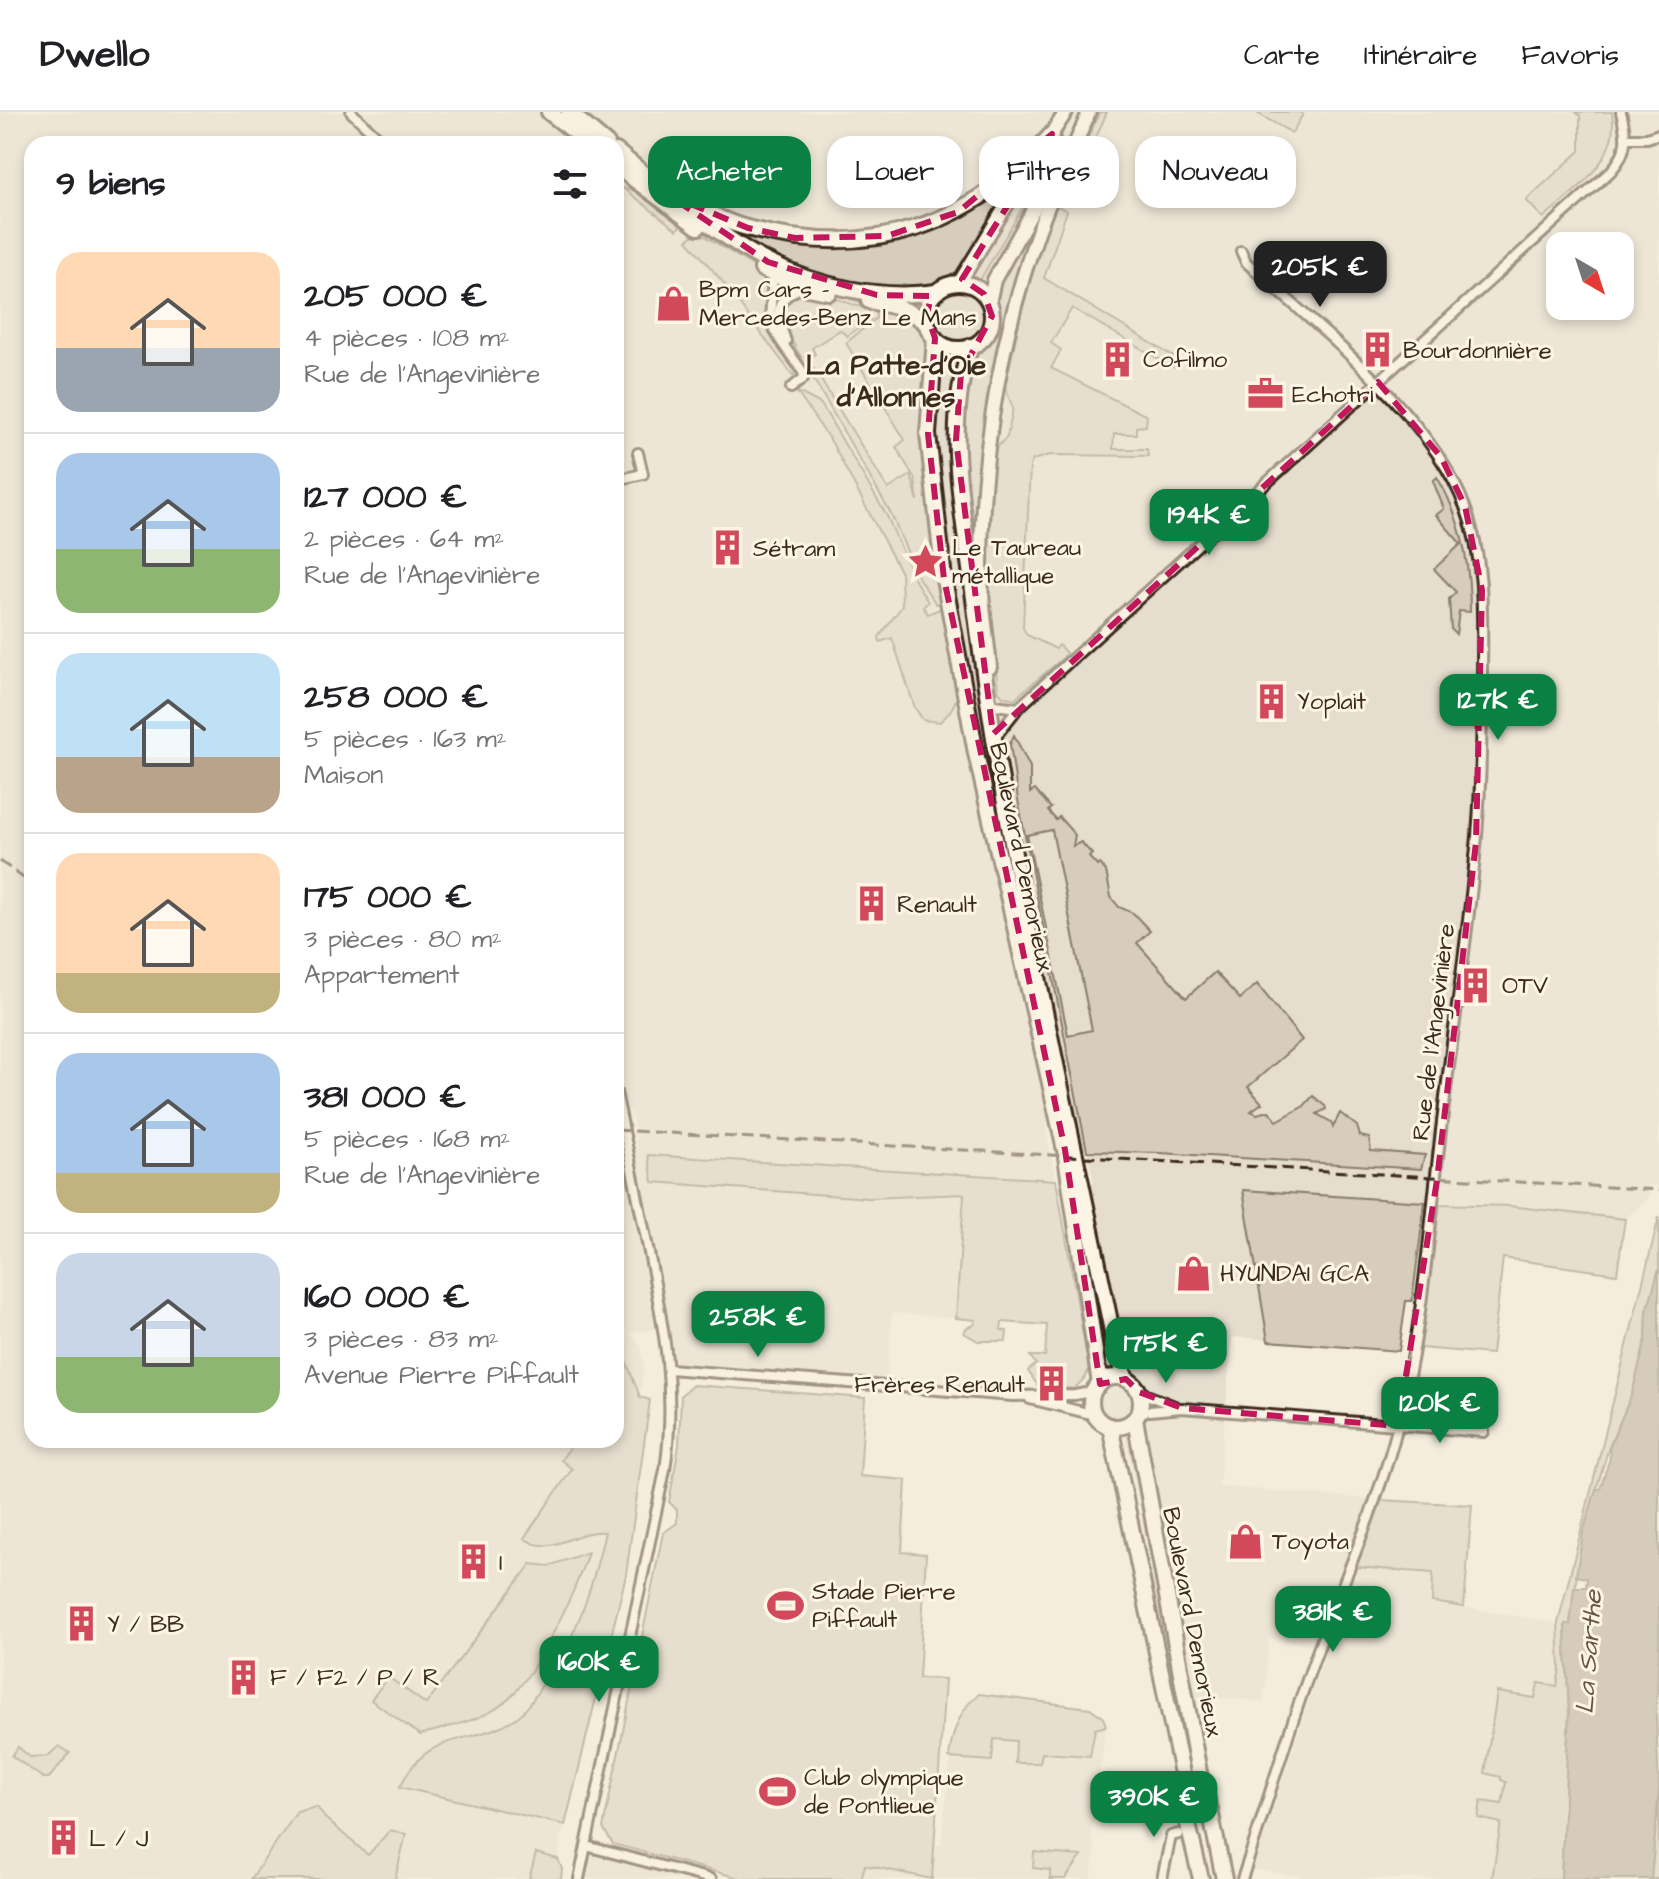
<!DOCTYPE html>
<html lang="fr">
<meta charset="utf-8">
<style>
body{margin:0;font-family:"Architects Daughter",sans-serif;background:#f2f2f2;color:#202124;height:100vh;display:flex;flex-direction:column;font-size:30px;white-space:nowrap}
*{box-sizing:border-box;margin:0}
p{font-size:26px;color:#757577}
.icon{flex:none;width:44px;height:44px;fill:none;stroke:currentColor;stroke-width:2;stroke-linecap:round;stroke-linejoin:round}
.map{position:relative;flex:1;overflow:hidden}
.sheet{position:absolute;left:24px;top:24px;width:600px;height:1312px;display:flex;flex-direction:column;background:#fff;border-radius:24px;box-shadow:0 4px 12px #0003}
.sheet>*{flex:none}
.top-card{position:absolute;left:648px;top:24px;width:760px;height:72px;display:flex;gap:16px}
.needle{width:52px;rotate:141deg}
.controls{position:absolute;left:1546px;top:120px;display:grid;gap:16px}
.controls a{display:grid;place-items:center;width:88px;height:88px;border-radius:16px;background:#fff;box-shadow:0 4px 12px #0003;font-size:40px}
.price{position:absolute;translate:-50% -68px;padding:0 18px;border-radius:16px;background:#0b8043;color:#fff;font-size:26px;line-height:52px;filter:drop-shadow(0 2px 4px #0008)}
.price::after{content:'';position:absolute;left:50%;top:48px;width:24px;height:18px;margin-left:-12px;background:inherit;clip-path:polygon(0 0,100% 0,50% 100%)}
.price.on{background:#222;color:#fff}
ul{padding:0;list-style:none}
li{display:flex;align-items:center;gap:24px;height:200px;padding:0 32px}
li+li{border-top:2px solid #e0e0e0}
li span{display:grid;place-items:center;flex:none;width:224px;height:160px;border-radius:24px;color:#555}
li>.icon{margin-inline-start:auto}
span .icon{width:96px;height:96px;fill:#fffc;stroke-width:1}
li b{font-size:34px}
h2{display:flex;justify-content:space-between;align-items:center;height:96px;padding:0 32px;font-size:34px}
.pill{padding:0 28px;border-radius:24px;background:#fff;box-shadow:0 4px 12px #0003;font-size:28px;line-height:72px}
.pill.on{background:#0b8043;color:#fff}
header{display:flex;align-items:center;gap:48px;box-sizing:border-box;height:112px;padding:0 40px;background:#fff;border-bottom:2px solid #e0e0e0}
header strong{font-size:38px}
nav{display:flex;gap:44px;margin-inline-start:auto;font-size:28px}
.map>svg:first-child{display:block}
.built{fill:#e5ddce;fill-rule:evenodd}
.green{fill:#d6cdbd;stroke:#887c6e;stroke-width:2;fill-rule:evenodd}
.water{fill:#b0a596;stroke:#817466;stroke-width:2}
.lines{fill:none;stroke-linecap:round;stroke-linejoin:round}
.minor-casing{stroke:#3b2a1e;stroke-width:14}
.secondary-casing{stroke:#3b2a1e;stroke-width:18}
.primary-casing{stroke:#3b2a1e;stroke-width:20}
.minor{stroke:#fcf5e5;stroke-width:8}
.secondary{stroke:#fcf5e5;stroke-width:12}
.primary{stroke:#fcf5e5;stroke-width:14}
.rail{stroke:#3b2a1e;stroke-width:3;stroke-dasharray:12 6;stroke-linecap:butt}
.marked{fill:none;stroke:#c2185b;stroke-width:6;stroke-dasharray:16 10;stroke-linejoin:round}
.labels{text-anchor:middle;stroke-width:6;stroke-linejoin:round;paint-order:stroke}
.poi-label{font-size:24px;fill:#3b2a1e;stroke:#fcf5e5;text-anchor:start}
.street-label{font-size:24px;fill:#3b2a1e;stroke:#fcf5e5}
.water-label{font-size:26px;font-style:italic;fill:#645548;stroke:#fcf5e5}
.quarter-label{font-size:28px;font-weight:bold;fill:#3b2a1e;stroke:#fcf5e5}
</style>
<header>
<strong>Dwello</strong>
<nav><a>Carte</a><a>Itinéraire</a><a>Favoris</a></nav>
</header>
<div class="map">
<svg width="1659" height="1767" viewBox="0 0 1659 1767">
<rect width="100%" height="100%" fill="#f4eddd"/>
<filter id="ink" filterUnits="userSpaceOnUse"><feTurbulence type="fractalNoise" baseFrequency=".0125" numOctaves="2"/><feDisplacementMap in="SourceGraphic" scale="16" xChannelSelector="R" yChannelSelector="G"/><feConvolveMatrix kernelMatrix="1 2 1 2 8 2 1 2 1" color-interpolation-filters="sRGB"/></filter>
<g filter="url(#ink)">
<!-- built -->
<g class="built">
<path d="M0,0H1659V1074L1650,1073L1649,1086L1625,1107L1509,1094L1244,1078L1267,1227L1232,1225L1219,1374L1380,1388L1356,1455L1433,1461V1490L1558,1511L1560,1556L1557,1574L1501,1710L1492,1767H1314L1253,1757L1327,1534L1269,1527L1264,1590L1198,1584L1177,1586L1123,1315L1110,1314L1101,1310L1092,1297L1093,1282L1100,1272L1110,1266L1076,1069L1094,1071L1087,1039L1045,1013L1056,1068L964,1062L956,1206L892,1201L887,1272L669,1257L664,1216L631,1221L641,1234L644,1253L640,1285L650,1288L626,1463L561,1729L558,1747L562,1757L561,1767H0ZM32,32H616V1002L631,998L637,1038L618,1032L616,1024V1328H32ZM1560,134H1620V194H1560Z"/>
<path d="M979,1582L1090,1596L1103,1605L1106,1614L1091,1728L1095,1735L1091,1767H932L935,1733H941L953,1622L966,1595Z"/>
<path d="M586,1734L711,1767H579Z"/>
<path d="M865,1753L925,1767H861Z"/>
</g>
<!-- green -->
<g class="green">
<path d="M1088,0L1039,122L994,293L974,488L956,328L977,232C996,216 989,209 990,189C990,182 993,175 994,168Z"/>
<path d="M1100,0H1107L1082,57L1075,53Z"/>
<path d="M1255,0H1300L1303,2L1292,21Z"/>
<path d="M1576,0H1612C1621,48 1574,79 1543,106L1526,88L1580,39V4Z"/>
<path d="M1065,12L1058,35L976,175L959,171L941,176L877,183L768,150L667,82L748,116L845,128L958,100Z"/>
<path d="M623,76C644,79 671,92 681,112L677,118Z"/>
<path d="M1056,93L1067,99L1044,166L1179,248L1174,256L1072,196L1051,231L1061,238L1051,256L1147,304L1146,314L1136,315V322H1114L1113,337H1147L1148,344L1050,343L1033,348L1030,354L1023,516L1027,523L1056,537L1059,533L1066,541L1063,546L1014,587L1003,584L998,578L986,454L994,338L1007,325L1013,296L1005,275L1020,206L1043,124Z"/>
<path d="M694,123L705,124L759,158L768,168L779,233L795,257L794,265L721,168L687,128Z"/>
<path d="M801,180L835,186L869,198L870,208L847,224L840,218L812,236L815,242L808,247L888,377L911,363L918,389L915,367L896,335L905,328L846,231L876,206L875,196L867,192L827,180L909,198L935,226L928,322L940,438H932L924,431L928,437L938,441L945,491L936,492L919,467L891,402L782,212L786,189Z"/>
<path d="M796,279L821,292L887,404L916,470L928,490L923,495L928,502L949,493C955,531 975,581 940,610L923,608L915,596L892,526L880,530L879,525L902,494L901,461L832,331Z"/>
<path d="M1437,365C1462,406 1470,452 1470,500L1459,499L1456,522L1451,517L1449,487L1456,480L1434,457L1461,432L1436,403L1444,397L1433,369Z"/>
<path d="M1014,623L1030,655V681L1035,678L1051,696L1048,699L1056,708L1059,705L1075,723L1073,734L1081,730L1092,742L1089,745L1097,754L1100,752L1106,759L1111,785L1119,795L1133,801L1150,819L1137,831L1186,886L1215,860L1240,887L1257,872L1302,928L1248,975L1262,991L1251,999L1257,1002L1269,999L1277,1009L1304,994L1313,984L1325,994L1326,997L1317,1002L1331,1010L1333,1015L1340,1001L1357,1014L1360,1024L1369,1026L1371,1039L1425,1043L1421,1057L1160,1041L1087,1039L1018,688L1010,632ZM1052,718L1092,918L1068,923L1027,723Z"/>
<path d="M648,1043L1056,1068L1089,1257L1085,1266L1074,1277L1038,1274L1028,1259L1036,1252L1030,1244H1045L1047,1213L1002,1210L1001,1218L1007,1219L1006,1229H978L964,1221L966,1216L974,1213L976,1208L956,1206L964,1082L868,1086L653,1070Z"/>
<path d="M1243,1078L1425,1090L1412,1189H1406L1399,1239L1268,1229Z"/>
<path d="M1440,1092L1509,1094L1625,1107L1617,1162L1503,1146L1492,1242L1420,1236Z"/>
<path d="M1659,1105V1157L1647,1199L1646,1227L1632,1282L1609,1335L1583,1421L1570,1512H1565L1569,1602L1561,1767H1492L1501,1711L1478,1706L1481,1689L1502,1692L1506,1670L1501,1668V1665L1485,1661L1497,1580L1535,1586L1538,1571L1557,1574L1560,1556L1558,1511Z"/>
<path d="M616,1239L625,1246L640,1285L650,1288L626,1463L565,1713L400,1675C428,1615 470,1636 516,1606C527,1599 535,1584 542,1573C551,1559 561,1546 568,1531C586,1497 596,1458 605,1420C576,1416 551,1447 524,1426L572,1357L561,1348L575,1328H616Z"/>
<path d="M693,1273L865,1286L860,1364L906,1368L902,1440L926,1442L919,1566L945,1567L932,1767L865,1753L861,1767H743L613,1732L603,1716L632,1575L643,1571L646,1554L638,1544L663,1421L677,1411V1398L669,1390L679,1334L681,1283Z"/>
<path d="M1380,1388L1472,1393L1464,1495L1432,1490L1433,1461L1356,1455Z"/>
<path d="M588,1440C576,1478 536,1565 505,1590C483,1609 448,1614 420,1623L371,1588L388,1565L426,1592L531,1452L549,1454Z"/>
<path d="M979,1582L1090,1596L1103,1605L1106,1614L1095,1617L1090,1644L1042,1641L1040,1651H1015L1016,1629L994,1627L992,1649L949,1646C951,1624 960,1595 979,1582Z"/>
<path d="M59,1634L70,1641L49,1666H43L12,1644L18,1635L30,1645L48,1644Z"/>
<path d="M1659,1678V1767H1651Z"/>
<path d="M317,1695L325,1706L368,1743L390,1718L406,1722L395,1767H251L297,1700Z"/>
<path d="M1034,1740L1082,1744L1065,1767H1050V1758L1033,1756Z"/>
<path d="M536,1741L558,1747L562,1757L561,1767H529Z"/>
</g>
<!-- water -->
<path class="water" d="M1659,1157V1539L1656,1602L1659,1678L1651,1767H1561L1569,1602L1565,1512H1570L1574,1475H1586L1587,1466L1576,1464L1583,1421L1596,1377H1600L1610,1346L1609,1336L1632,1282L1646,1227L1647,1199Z"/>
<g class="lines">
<defs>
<g id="minor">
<path d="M351,0L385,32"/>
<path d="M1627,26H1647L1659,22"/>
<path d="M1241,139L1246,150C1317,215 1432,304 1465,395C1486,450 1482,509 1482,567C1482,620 1481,672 1477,724C1469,817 1454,910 1443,1002C1430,1105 1424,1212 1398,1313C1379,1389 1346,1462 1319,1535C1290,1611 1268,1690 1242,1767"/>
<path d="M771,161C775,177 769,191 771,206C774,226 794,245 804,262L803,267L791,276"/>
<path d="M786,229C777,204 771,188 801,176"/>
<path d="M616,368L643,362L638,341"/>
<path d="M988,592L1018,596"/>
<path d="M999,620L1018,596L1611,59C1629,39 1627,25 1621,0"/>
<path d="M669,1257L1013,1284L1075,1283L1095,1279"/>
<path d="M1139,1280L1177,1295"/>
<path d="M1030,1287L1095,1303"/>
<path d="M1139,1300L1182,1296L1484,1320"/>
<path d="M586,1734L711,1767"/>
<path d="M579,1767L665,1358C677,1277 663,1210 647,1131C637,1081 626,1030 616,980"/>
<path d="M1162,1767L1171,1724L1179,1722"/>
</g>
<g id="secondary">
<path d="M959,171L1031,53L1066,0"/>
<path d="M989,191L994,168L1061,48"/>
<path d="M990,555C987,525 982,495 981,464C980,337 1003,202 1052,84C1064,55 1078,28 1089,0"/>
</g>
<g id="primary">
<path d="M549,0L590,32"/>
<path d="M569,0L607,32"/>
<path d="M616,39L673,86"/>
<path d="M616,54L698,115"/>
<path d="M667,82C684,83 696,95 711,102C723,108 738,114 751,117C872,148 969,115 1052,22"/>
<path d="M693,101C717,118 740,136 766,149C817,175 880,188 937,180"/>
<path d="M762,157L802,175L829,180"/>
<circle cx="959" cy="204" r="33"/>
<path d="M869,189C892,194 913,196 929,215"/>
<path d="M935,226L928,322L944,467L976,641L1065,1038L1100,1272"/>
<path d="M971,234C943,312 963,399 973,479C1004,735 1065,987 1116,1239L1126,1267"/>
<circle cx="1116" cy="1290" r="25"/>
<path d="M1135,1307L1200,1666L1210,1698L1224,1767"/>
<path d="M1110,1314L1184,1671L1186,1704L1201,1767"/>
</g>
</defs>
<!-- minor casing -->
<use href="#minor" class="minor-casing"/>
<!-- secondary casing -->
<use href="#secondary" class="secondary-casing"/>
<!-- primary casing -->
<use href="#primary" class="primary-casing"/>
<!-- minor -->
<use href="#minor" class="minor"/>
<!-- secondary -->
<use href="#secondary" class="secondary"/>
<!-- primary -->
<use href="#primary" class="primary"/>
<!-- rail -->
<g class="rail">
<path d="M0,749L32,772"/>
<path d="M616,1018L1659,1078"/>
</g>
</g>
</g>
<!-- marked area -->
<path d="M0 0H1659V1767H0ZM1052,22L962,167L984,182L992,204L961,261L956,328L993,622L1378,270L1441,345L1465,394L1482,478L1476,730L1437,1068L1398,1314L1182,1296L1139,1280L1126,1267L1100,1272L1065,1038L944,467L928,322L935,226L927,203L931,184L877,183L768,150L667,82L748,116L795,126L887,124L958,100Z" fill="#f4eddd" fill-opacity=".55" fill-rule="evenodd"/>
<path class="marked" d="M1052,22L962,167L984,182L992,204L961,261L956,328L993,622L1378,270L1441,345L1465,394L1482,478L1476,730L1437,1068L1398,1314L1182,1296L1139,1280L1126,1267L1100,1272L1065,1038L944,467L928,322L935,226L927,203L931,184L877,183L768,150L667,82L748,116L795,126L887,124L958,100Z"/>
<!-- icons -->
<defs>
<symbol id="shop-bare" viewBox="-9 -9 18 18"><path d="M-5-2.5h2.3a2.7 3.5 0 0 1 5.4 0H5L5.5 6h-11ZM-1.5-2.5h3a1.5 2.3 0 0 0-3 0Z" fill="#d1495b" stroke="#fcf5e5" stroke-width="2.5" paint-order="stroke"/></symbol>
<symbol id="building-bare" viewBox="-9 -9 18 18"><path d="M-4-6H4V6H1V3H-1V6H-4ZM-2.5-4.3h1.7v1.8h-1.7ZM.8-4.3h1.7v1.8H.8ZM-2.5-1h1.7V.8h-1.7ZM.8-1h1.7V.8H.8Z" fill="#d1495b" stroke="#fcf5e5" stroke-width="2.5" paint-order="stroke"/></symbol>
<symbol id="office-bare" viewBox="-9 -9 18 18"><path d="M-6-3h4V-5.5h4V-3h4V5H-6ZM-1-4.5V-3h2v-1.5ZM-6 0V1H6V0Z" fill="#d1495b" stroke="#fcf5e5" stroke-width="2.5" paint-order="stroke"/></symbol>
<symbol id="sight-bare" viewBox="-9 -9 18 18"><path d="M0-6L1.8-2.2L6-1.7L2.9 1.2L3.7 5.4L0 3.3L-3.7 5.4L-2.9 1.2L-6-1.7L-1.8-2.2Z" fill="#d1495b" stroke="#fcf5e5" stroke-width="2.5" paint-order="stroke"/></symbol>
<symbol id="stadium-bare" viewBox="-9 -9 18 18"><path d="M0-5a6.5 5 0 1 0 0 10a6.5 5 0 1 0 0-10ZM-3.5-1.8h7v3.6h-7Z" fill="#d1495b" stroke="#fcf5e5" stroke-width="2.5" paint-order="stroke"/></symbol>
</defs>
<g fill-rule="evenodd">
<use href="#shop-bare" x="648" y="166" width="51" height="51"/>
<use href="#building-bare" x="1352" y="212" width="51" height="51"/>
<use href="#building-bare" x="1092" y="222" width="51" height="51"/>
<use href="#office-bare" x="1240" y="256" width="51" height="51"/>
<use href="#building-bare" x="702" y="410" width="51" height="51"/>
<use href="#sight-bare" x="900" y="424" width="51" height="51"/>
<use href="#building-bare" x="1246" y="564" width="51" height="51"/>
<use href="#building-bare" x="846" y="766" width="51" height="51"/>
<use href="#building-bare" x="1450" y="848" width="51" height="51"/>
<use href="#shop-bare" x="1168" y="1136" width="51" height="51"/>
<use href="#building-bare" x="1026" y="1246" width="51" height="51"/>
<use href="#shop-bare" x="1220" y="1404" width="51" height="51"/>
<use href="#building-bare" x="448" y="1424" width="51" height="51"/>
<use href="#stadium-bare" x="760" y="1468" width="51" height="51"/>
<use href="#building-bare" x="56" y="1486" width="51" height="51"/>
<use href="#building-bare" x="218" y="1540" width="51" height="51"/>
<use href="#stadium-bare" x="752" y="1654" width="51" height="51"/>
<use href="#building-bare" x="38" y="1700" width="51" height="51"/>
</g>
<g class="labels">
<!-- poi labels -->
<g class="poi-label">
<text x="699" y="185">Bpm Cars -<tspan x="699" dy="28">Mercedes-Benz Le Mans</tspan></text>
<text x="1403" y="246">Bourdonnière</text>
<text x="1143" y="255">Cofilmo</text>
<text x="1292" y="290">Echotri</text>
<text x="952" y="443">Le Taureau<tspan x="952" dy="28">métallique</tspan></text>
<text x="753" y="444">Sétram</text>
<text x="1297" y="597">Yoplait</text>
<text x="897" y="800">Renault</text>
<text x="1502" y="881">OTV</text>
<text x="1220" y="1169">HYUNDAI GCA</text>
<text x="1025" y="1280" text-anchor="end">Frères Renault</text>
<text x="1272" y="1437">Toyota</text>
<text x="499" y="1458">I</text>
<text x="812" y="1487">Stade Pierre<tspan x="812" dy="28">Piffault</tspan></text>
<text x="107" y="1520">Y / BB</text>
<text x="270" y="1573">F / F2 / P / R</text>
<text x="804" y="1673">Club olympique<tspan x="804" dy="28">de Pontlieue</tspan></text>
<text x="89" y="1734">L / J</text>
</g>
<!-- street labels -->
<g class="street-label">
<text transform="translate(1022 745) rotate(78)" y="8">Boulevard Demorieux</text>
<text transform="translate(1433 920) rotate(-83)" y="8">Rue de l'Angevinière</text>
<text transform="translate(1193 1510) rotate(79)" y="8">Boulevard Demorieux</text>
</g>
<!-- water labels -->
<g class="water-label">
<text transform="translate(1588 1540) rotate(-86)" y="9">La Sarthe</text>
</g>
<!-- quarter labels -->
<g class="quarter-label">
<text x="896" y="262">La Patte-d'Oie<tspan x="896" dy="32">d'Allonnes</tspan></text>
</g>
</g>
</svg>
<div class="controls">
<a><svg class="needle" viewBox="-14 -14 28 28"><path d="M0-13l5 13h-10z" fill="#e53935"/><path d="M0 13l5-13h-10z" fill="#757577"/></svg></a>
</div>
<b class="price on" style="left:1320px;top:197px">205K €</b>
<b class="price" style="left:1209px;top:445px">194K €</b>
<b class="price" style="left:1498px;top:630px">127K €</b>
<b class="price" style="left:758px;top:1247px">258K €</b>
<b class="price" style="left:1166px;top:1273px">175K €</b>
<b class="price" style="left:1440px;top:1333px">120K €</b>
<b class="price" style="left:1333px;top:1542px">381K €</b>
<b class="price" style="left:599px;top:1592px">160K €</b>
<b class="price" style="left:1154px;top:1727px">390K €</b>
<div class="top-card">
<a class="pill on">Acheter</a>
<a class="pill">Louer</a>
<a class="pill">Filtres</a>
<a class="pill">Nouveau</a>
</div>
<section class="sheet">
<h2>9 biens<svg class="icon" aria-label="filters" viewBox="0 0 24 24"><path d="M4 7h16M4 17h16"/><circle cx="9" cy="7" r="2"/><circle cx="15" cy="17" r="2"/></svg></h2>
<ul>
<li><span style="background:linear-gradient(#ffd9b3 60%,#9aa5b1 0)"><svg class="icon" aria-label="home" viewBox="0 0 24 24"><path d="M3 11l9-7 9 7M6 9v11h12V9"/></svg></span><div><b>205 000 €</b><p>4 pièces · 108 m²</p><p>Rue de l'Angevinière</p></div></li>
<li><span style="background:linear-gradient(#a9c7e8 60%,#8fb573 0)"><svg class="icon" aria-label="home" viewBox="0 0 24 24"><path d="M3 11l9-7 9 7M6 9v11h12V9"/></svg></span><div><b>127 000 €</b><p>2 pièces · 64 m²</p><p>Rue de l'Angevinière</p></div></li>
<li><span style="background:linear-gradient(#bfe0f5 65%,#b9a48a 0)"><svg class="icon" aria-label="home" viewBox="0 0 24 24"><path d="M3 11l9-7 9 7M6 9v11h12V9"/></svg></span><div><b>258 000 €</b><p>5 pièces · 163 m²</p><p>Maison</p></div></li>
<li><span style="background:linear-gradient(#ffd9b3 75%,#c2b280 0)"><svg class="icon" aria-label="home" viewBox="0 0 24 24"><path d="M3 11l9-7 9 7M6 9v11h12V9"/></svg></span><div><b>175 000 €</b><p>3 pièces · 80 m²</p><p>Appartement</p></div></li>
<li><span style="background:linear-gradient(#a9c7e8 75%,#c2b280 0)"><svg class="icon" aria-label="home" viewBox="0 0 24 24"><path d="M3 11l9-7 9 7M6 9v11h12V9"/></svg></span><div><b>381 000 €</b><p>5 pièces · 168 m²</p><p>Rue de l'Angevinière</p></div></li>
<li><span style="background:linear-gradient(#c9d6e8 65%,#8fb573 0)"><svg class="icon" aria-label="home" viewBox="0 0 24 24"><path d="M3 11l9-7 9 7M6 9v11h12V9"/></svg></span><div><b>160 000 €</b><p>3 pièces · 83 m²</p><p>Avenue Pierre Piffault</p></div></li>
</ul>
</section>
</div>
